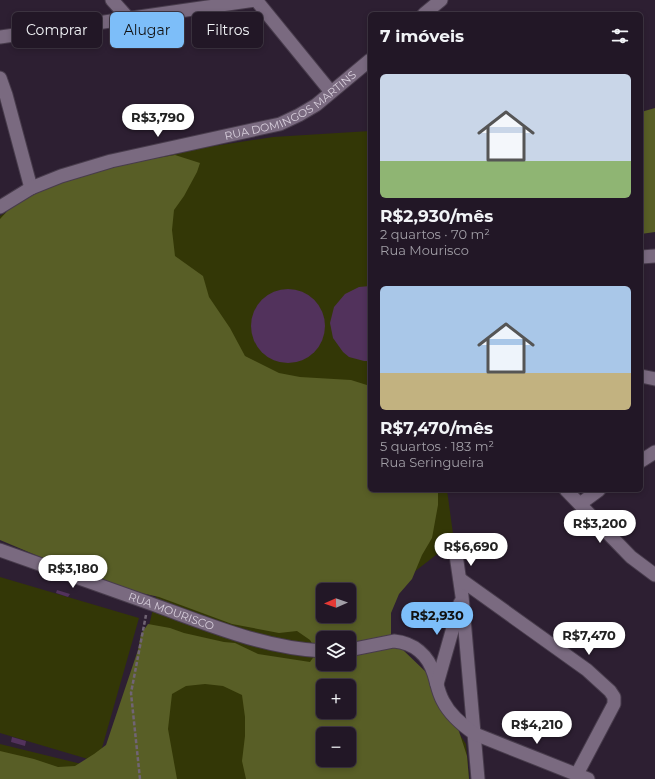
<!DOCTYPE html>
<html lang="pt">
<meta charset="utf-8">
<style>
body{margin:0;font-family:Montserrat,sans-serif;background:#2e2432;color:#f1f3f6;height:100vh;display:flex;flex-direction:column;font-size:15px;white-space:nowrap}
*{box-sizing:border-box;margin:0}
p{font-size:13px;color:#a29fa7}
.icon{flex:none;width:22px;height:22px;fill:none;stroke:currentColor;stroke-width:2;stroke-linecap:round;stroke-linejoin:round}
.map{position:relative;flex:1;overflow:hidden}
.sheet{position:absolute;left:368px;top:12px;width:275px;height:480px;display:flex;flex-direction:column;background:#221726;border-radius:6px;box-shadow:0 2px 6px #0003,0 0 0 1px #3f3643}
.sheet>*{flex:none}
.banner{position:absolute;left:12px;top:12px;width:296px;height:36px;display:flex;gap:8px}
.needle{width:26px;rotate:268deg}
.fabs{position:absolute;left:316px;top:583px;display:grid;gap:8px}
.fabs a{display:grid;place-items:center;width:40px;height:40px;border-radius:6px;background:#221726;box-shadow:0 2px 6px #0003,0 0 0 1px #3f3643;font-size:20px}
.price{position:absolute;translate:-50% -34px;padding:0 9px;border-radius:14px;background:#fff;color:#222;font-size:13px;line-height:26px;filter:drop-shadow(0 1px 2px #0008)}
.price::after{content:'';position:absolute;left:50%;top:24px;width:12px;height:9px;margin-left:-6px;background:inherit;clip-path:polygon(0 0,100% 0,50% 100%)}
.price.active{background:#7dbef9;color:#111}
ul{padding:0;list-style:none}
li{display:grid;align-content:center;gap:8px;height:212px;padding:0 12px}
li span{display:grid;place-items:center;height:124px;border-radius:6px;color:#555}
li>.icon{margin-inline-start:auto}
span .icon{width:72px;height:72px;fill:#fffc;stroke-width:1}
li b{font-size:17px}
h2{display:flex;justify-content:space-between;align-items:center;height:48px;padding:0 12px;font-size:17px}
.pill{padding:0 14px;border-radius:6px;background:#221726;box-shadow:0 2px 6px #0003,0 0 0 1px #3f3643;font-size:14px;line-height:36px}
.pill.active{background:#7dbef9;color:#111}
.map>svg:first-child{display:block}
.green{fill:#333706;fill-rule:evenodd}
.forest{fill:#585e26;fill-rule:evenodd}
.building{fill:#52325c}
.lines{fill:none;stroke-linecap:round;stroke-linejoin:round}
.minor-casing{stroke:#483c4c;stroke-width:15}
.path{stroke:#706474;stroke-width:2.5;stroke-dasharray:4 2;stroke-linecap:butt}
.minor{stroke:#7a6a80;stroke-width:13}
.labels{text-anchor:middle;stroke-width:3;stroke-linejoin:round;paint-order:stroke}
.street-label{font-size:11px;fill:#d8cfdc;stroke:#231628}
</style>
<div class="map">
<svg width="655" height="779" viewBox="0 0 655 779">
<rect width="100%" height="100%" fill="#2d1f32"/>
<!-- green -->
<g class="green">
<path d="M370,131V490H447L454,541L364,611L413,663L466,744L469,779H0V744L114,772L158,588L0,528V216L52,185L130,159L273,137ZM323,590H349V616H323ZM323,638H349V664H323ZM323,686H349V712H323ZM323,734H349V760H323Z"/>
<path d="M0,577L139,618L98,762L0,733Z"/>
</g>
<!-- forest -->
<g class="forest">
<path d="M655,108V232L641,234V112Z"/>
<path d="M175,155L200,163L197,172L184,196L174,210L172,230L175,256L203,276L209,297L230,328L245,356L279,373L300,377L351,380L370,386V490H438V505L432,538L422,555L412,579L399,594L391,613V635L402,649L428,674L455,719L467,756L469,779H246L242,761L245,736V717L242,695L223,686L205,684L186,686L172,694L168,729L177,779H0V751L34,759L58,767L75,766L94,754L106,745L138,650L141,634L148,624L170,628L184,633L224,642L235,643L258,654L310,662L317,652L310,640L297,631L279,633L232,624L159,597L132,591L76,572L0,540V219L12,206L73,172ZM323,590H349V616H323ZM323,638H349V664H323ZM323,686H349V712H323ZM323,734H349V760H323Z"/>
</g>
<!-- building -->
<g class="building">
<path d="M370,286V361H364L349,357L343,352L333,338L330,323L334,307L345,294L359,287Z"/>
<circle cx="288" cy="326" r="37"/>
<path d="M57,590L70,594L68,597L56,593Z"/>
<path d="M12,737L26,741L25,746L11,742Z"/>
</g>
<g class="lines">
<defs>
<g id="minor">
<path d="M112,0L129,19"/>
<path d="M256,0L331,92"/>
<path d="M424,14L441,0"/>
<path d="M0,37L256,0"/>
<path d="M0,78L6,95L31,188"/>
<path id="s1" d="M0,207L31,188L61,176L111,161L280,124L299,115L316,105L370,60"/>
<path d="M641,257L655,256"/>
<path d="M641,376L655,379"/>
<path d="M641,461L655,452"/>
<path d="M566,490L631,557L655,575"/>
<path d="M580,504L599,490"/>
<path d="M454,541L462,596L478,779"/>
<path id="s2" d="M0,550C50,568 99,585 149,603C205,623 262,648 323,651"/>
<path d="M460,579L587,670L610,691L614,697V704L577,774"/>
<path d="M349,650L394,641C414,643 428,655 434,674C437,683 438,692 443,701C450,715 462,725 475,734L588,779"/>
<path d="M437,684L460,603"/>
</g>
</defs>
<!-- minor casing -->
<use href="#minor" class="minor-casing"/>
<!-- path -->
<path class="path" d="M140,779L131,693L146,615"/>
<!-- minor -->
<use href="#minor" class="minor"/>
</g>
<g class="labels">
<!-- street labels -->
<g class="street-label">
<text dy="4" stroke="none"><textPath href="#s1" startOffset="311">RUA DOMINGOS MARTINS</textPath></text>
<text dy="4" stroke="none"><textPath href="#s2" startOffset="182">RUA MOURISCO</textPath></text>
</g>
</g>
</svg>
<div class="fabs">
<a><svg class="needle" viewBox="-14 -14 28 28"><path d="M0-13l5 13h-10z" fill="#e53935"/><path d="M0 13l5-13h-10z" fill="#a29fa7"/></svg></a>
<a><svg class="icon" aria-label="layers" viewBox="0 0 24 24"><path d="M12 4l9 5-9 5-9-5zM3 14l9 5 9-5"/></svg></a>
<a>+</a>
<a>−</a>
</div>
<b class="price" style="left:158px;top:138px">R$3,790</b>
<b class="price" style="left:600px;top:544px">R$3,200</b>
<b class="price" style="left:471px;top:567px">R$6,690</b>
<b class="price" style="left:73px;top:589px">R$3,180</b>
<b class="price active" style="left:437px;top:636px">R$2,930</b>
<b class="price" style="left:589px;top:656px">R$7,470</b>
<b class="price" style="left:537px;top:745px">R$4,210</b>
<div class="banner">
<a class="pill">Comprar</a>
<a class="pill active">Alugar</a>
<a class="pill">Filtros</a>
</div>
<section class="sheet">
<h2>7 imóveis<svg class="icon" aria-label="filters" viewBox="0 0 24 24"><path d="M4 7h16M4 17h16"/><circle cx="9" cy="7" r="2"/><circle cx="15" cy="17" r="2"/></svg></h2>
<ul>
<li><span style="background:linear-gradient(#c9d6e8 70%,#8fb573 0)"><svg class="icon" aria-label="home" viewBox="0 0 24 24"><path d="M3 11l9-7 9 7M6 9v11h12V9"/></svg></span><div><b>R$2,930/mês</b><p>2 quartos · 70 m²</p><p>Rua Mourisco</p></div></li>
<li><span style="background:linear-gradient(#a9c7e8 70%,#c2b280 0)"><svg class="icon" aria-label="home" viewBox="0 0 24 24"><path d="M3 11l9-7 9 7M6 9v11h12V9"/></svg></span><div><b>R$7,470/mês</b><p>5 quartos · 183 m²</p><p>Rua Seringueira</p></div></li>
</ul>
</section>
</div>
